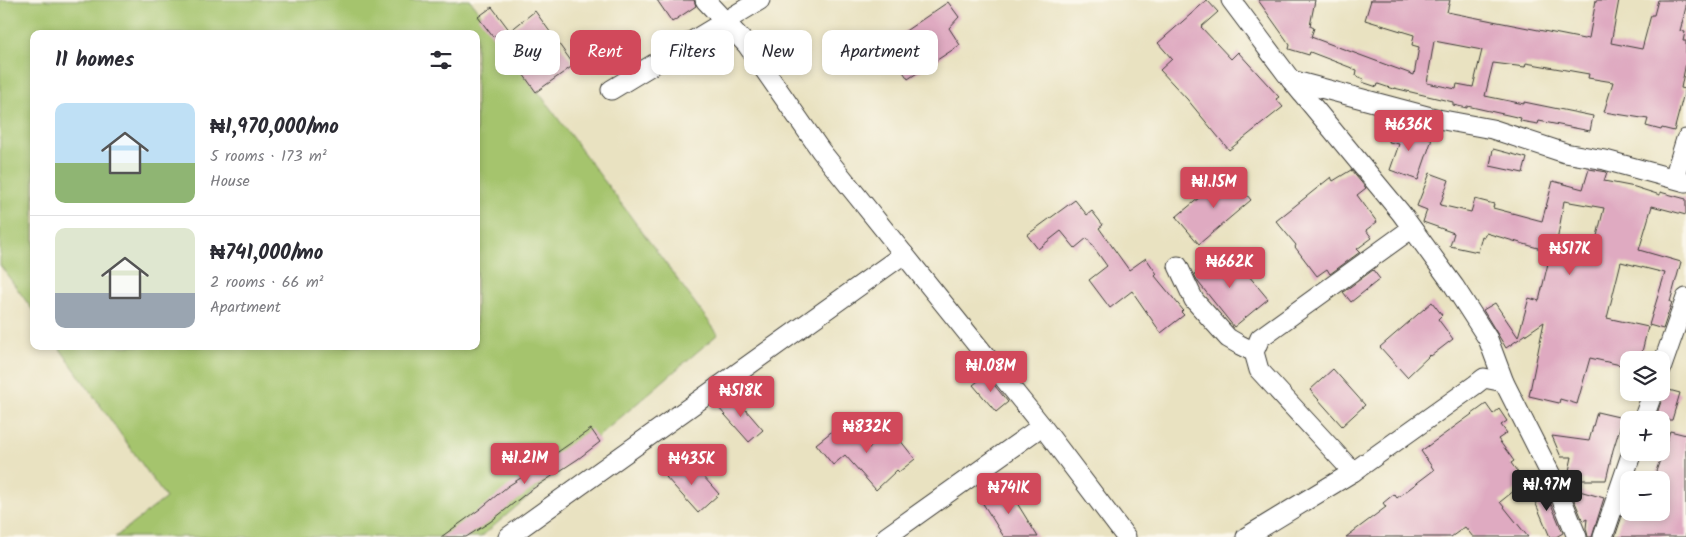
<!DOCTYPE html>
<meta charset="utf-8">
<style>
body{margin:0;font-family:Kalam,sans-serif;background:#f7f7f7;color:#2b2b33;height:100vh;display:flex;flex-direction:column;font-size:19px;white-space:nowrap}
*{box-sizing:border-box;margin:0}
p{font-size:16px;color:#7c7c81}
.icon{flex:none;width:28px;height:28px;fill:none;stroke:currentColor;stroke-width:2;stroke-linecap:round;stroke-linejoin:round}
.map{position:relative;flex:1;overflow:hidden}
.side{position:absolute;left:30px;top:30px;width:450px;height:320px;display:flex;flex-direction:column;background:#fff;border-radius:10px;box-shadow:0 2px 8px #0003}
.side>*{flex:none}
.guide{position:absolute;left:495px;top:30px;width:475px;height:45px;display:flex;gap:10px}
.buttons{position:absolute;left:1620px;top:351px;display:grid;gap:10px}
.buttons a{display:grid;place-items:center;width:50px;height:50px;border-radius:10px;background:#fff;box-shadow:0 2px 8px #0003;font-size:25px}
.price{position:absolute;translate:-50% -42px;padding:0 11px;border-radius:5px;background:#d1495b;color:#fff;font-size:16px;line-height:32px;filter:drop-shadow(0 1px 2px #0008)}
.price::after{content:'';position:absolute;left:50%;top:30px;width:15px;height:11px;margin-left:-8px;background:inherit;clip-path:polygon(0 0,100% 0,50% 100%)}
.price.on{background:#222;color:#fff}
ul{padding:0;list-style:none}
li{display:flex;align-items:center;gap:15px;height:125px;padding:0 25px}
li+li{border-top:1px solid #e1e1e2}
li span{display:grid;place-items:center;flex:none;width:140px;height:100px;border-radius:10px;color:#555}
li>.icon{margin-inline-start:auto}
span .icon{width:60px;height:60px;fill:#fffc;stroke-width:1}
li b{font-size:21px}
h2{display:flex;justify-content:space-between;align-items:center;height:60px;padding:0 25px;font-size:21px}
.tag{padding:0 18px;border-radius:10px;background:#fff;box-shadow:0 2px 8px #0003;font-size:18px;line-height:45px}
.tag.on{background:#d1495b;color:#fff}
.map>svg:first-child{display:block}
.green{fill:#a5c46d;stroke:#607044}
.building{fill:#dfaac1;fill-rule:evenodd}
.lines{fill:none;stroke-linecap:round;stroke-linejoin:round}
.street-casing{stroke:#3b3a35;stroke-width:21}
.street{stroke:#fff;stroke-width:19}
</style>
<div class="map">
<svg width="1686" height="537" viewBox="0 0 1686 537">
<rect width="100%" height="100%" fill="#fbf7ec"/>
<filter id="ink" filterUnits="userSpaceOnUse"><feTurbulence type="fractalNoise" baseFrequency=".02" numOctaves="2"/><feDisplacementMap in="SourceGraphic" scale="10" xChannelSelector="R" yChannelSelector="G"/><feConvolveMatrix kernelMatrix="1 2 1 2 8 2 1 2 1" color-interpolation-filters="sRGB"/></filter>
<filter id="wash" filterUnits="userSpaceOnUse"><feTurbulence type="fractalNoise" baseFrequency=".0096" numOctaves="4" result="noise"/><feDisplacementMap in="SourceGraphic" scale="20" xChannelSelector="R" yChannelSelector="G"/><feGaussianBlur stdDeviation="1.12" result="paint"/><feColorMatrix in="noise" values="0 0 0 0 0 0 0 0 0 0 0 0 0 0 0 0 0 1.4 0 .05"/><feComposite in="paint" operator="in"/></filter>
<g filter="url(#wash)">
<rect width="100%" height="100%" fill="#e9e2c1"/>
<!-- green -->
<path class="green" d="M0,0H470L718,334L481,537H115L166,498L58,346H476V34H34V312L0,265Z"/>
<g id="blocks">
<!-- building -->
<g class="building">
<path d="M657,0H694L696,6L672,22Z"/>
<path d="M1207,0L1218,12L1201,27L1231,59L1238,52L1279,97L1276,99L1283,107L1229,150L1187,99L1160,70L1172,59L1158,43Z"/>
<path d="M1258,0H1315L1310,26L1314,28L1311,37L1414,75L1419,47L1412,45L1414,35L1365,20L1371,0H1450L1447,12L1584,39L1589,38L1596,0H1619L1611,43L1642,49L1651,15H1654L1658,0H1686V7L1680,31L1685,32L1683,41H1686V63L1681,88L1685,89L1674,131L1662,128L1661,130L1646,126L1648,119L1604,112L1613,82L1588,78L1589,74L1526,63L1525,67L1493,63L1485,96L1524,104V102L1593,116L1590,131L1539,121L1538,124L1520,121L1521,118L1467,106V108L1453,105V102L1394,88L1393,89L1378,84L1377,87L1362,82L1364,79L1356,76L1357,70L1310,52L1309,55L1289,49L1290,45ZM1434,41L1482,50L1473,87L1457,84L1456,89L1427,83Z"/>
<path d="M948,2L959,17L949,28L960,45L908,79L885,45Z"/>
<path d="M492,7L510,31L535,11L574,65L536,92L495,35L493,37L478,17Z"/>
<path d="M1392,127L1404,130V129L1432,139L1418,180L1390,170L1399,144L1389,142Z"/>
<path d="M1493,149L1527,158L1523,173L1490,166Z"/>
<path d="M1589,169L1607,172L1604,181L1635,187L1660,195V192L1686,199V215L1652,206L1639,250L1681,262L1670,302H1672L1663,329L1649,325L1665,273L1621,262L1607,318L1648,327L1640,360H1629V367L1590,358L1577,404L1560,399L1559,403L1529,396L1544,322L1506,348L1483,310L1495,303L1518,337L1529,298L1539,301L1550,255L1588,265V263L1590,264L1604,208L1564,201L1555,253L1486,233L1484,237L1482,236L1478,252L1450,246L1454,233L1423,222L1427,210L1417,206L1430,173L1449,180L1440,205L1471,212L1475,199L1494,204L1493,208L1542,221L1553,181L1583,189Z"/>
<path d="M1351,170L1366,188L1357,195L1377,222L1366,230L1372,238L1357,249L1360,252L1330,274L1327,269L1317,276L1295,247L1296,245L1276,221L1331,177L1333,181Z"/>
<path d="M1229,173L1251,200L1199,244L1176,217Z"/>
<path d="M1075,200L1087,215L1092,211L1103,225L1099,228L1129,270L1146,258L1157,274L1155,276L1183,310L1181,312L1184,315L1161,333L1132,291L1110,308L1089,280L1107,266L1087,238L1075,248L1061,231L1038,249L1027,235Z"/>
<path d="M1220,252L1234,268L1239,264L1268,299L1234,327L1198,282L1194,274Z"/>
<path d="M1373,270L1380,279L1351,302L1343,292Z"/>
<path d="M1432,302L1442,315L1438,319L1453,339L1431,356L1430,355L1407,377L1380,347Z"/>
<path d="M1333,369L1365,405L1342,426L1310,390Z"/>
<path d="M986,375L1008,402L996,412L973,385Z"/>
<path d="M1665,389L1680,393L1672,420H1655Z"/>
<path d="M733,395L763,430L749,442L718,407Z"/>
<path d="M1486,404L1493,414L1499,409L1507,421L1501,425L1507,433L1498,439L1514,461L1511,463L1525,482L1500,502L1528,537H1473L1465,527L1451,537H1346L1386,507L1383,503L1394,494L1397,498L1434,470L1421,451Z"/>
<path d="M1597,412L1623,418L1613,450L1606,480H1567L1572,457H1561L1552,436L1589,441Z"/>
<path d="M845,421L869,448L892,430L915,459L899,472L897,470L876,490L845,455L833,465L816,444Z"/>
<path d="M591,429L600,442L578,459L528,492L490,522L466,537H441L480,509L508,486L543,464L542,463Z"/>
<path d="M1670,431L1686,435V537H1615L1626,504H1627L1625,512H1661V480H1653Z"/>
<path d="M687,458L719,494L698,513L666,477Z"/>
<path d="M1543,485L1563,533L1556,537H1550L1530,490Z"/>
<path d="M1007,487L1038,537H1004L982,502Z"/>
<path d="M1569,488L1604,498L1592,537H1588L1586,528L1587,519L1583,521Z"/>
</g>
</g>
</g>
<g filter="url(#ink)">
<use href="#blocks" fill-opacity="0" stroke="#3b3a35" stroke-width="1"/>
<g class="lines">
<defs>
<g id="street">
<path d="M705,0L747,45L821,151L1042,426L1126,537"/>
<path d="M1231,0L1291,80L1438,119L1492,129L1565,153L1605,160L1686,182"/>
<path d="M1291,80L1401,213L1454,286L1488,339L1504,382L1556,485L1577,537"/>
<path d="M611,90L760,0"/>
<path d="M1674,178L1686,139"/>
<path d="M1178,266L1194,300L1228,338L1240,345L1254,352"/>
<path d="M1661,369L1686,298"/>
<path d="M1643,420L1653,392"/>
<path d="M1353,472L1259,370L1254,352L1260,338L1411,229"/>
<path d="M508,537L904,254"/>
<path d="M886,537L1042,426"/>
<path d="M1246,537L1353,472L1475,385L1484,378L1504,382"/>
<path d="M1603,537L1632,452"/>
</g>
</defs>
<!-- street casing -->
<use href="#street" class="street-casing"/>
<!-- street -->
<use href="#street" class="street"/>
</g>
</g>
</svg>
<div class="buttons">
<a><svg class="icon" aria-label="layers" viewBox="0 0 24 24"><path d="M12 4l9 5-9 5-9-5zM3 14l9 5 9-5"/></svg></a>
<a>+</a>
<a>−</a>
</div>
<b class="price" style="left:1409px;top:152px">₦636K</b>
<b class="price" style="left:1214px;top:209px">₦1.15M</b>
<b class="price" style="left:1570px;top:276px">₦517K</b>
<b class="price" style="left:1230px;top:289px">₦662K</b>
<b class="price" style="left:991px;top:393px">₦1.08M</b>
<b class="price" style="left:741px;top:418px">₦518K</b>
<b class="price" style="left:867px;top:454px">₦832K</b>
<b class="price" style="left:525px;top:485px">₦1.21M</b>
<b class="price" style="left:692px;top:486px">₦435K</b>
<b class="price on" style="left:1547px;top:512px">₦1.97M</b>
<b class="price" style="left:1009px;top:515px">₦741K</b>
<div class="guide">
<a class="tag">Buy</a>
<a class="tag on">Rent</a>
<a class="tag">Filters</a>
<a class="tag">New</a>
<a class="tag">Apartment</a>
</div>
<section class="side">
<h2>11 homes<svg class="icon" aria-label="filters" viewBox="0 0 24 24"><path d="M4 7h16M4 17h16"/><circle cx="9" cy="7" r="2"/><circle cx="15" cy="17" r="2"/></svg></h2>
<ul>
<li><span style="background:linear-gradient(#bfe0f5 60%,#8fb573 0)"><svg class="icon" aria-label="home" viewBox="0 0 24 24"><path d="M3 11l9-7 9 7M6 9v11h12V9"/></svg></span><div><b>₦1,970,000/mo</b><p>5 rooms · 173 m²</p><p>House</p></div></li>
<li><span style="background:linear-gradient(#dfe7d0 65%,#9aa5b1 0)"><svg class="icon" aria-label="home" viewBox="0 0 24 24"><path d="M3 11l9-7 9 7M6 9v11h12V9"/></svg></span><div><b>₦741,000/mo</b><p>2 rooms · 66 m²</p><p>Apartment</p></div></li>
</ul>
</section>
</div>
